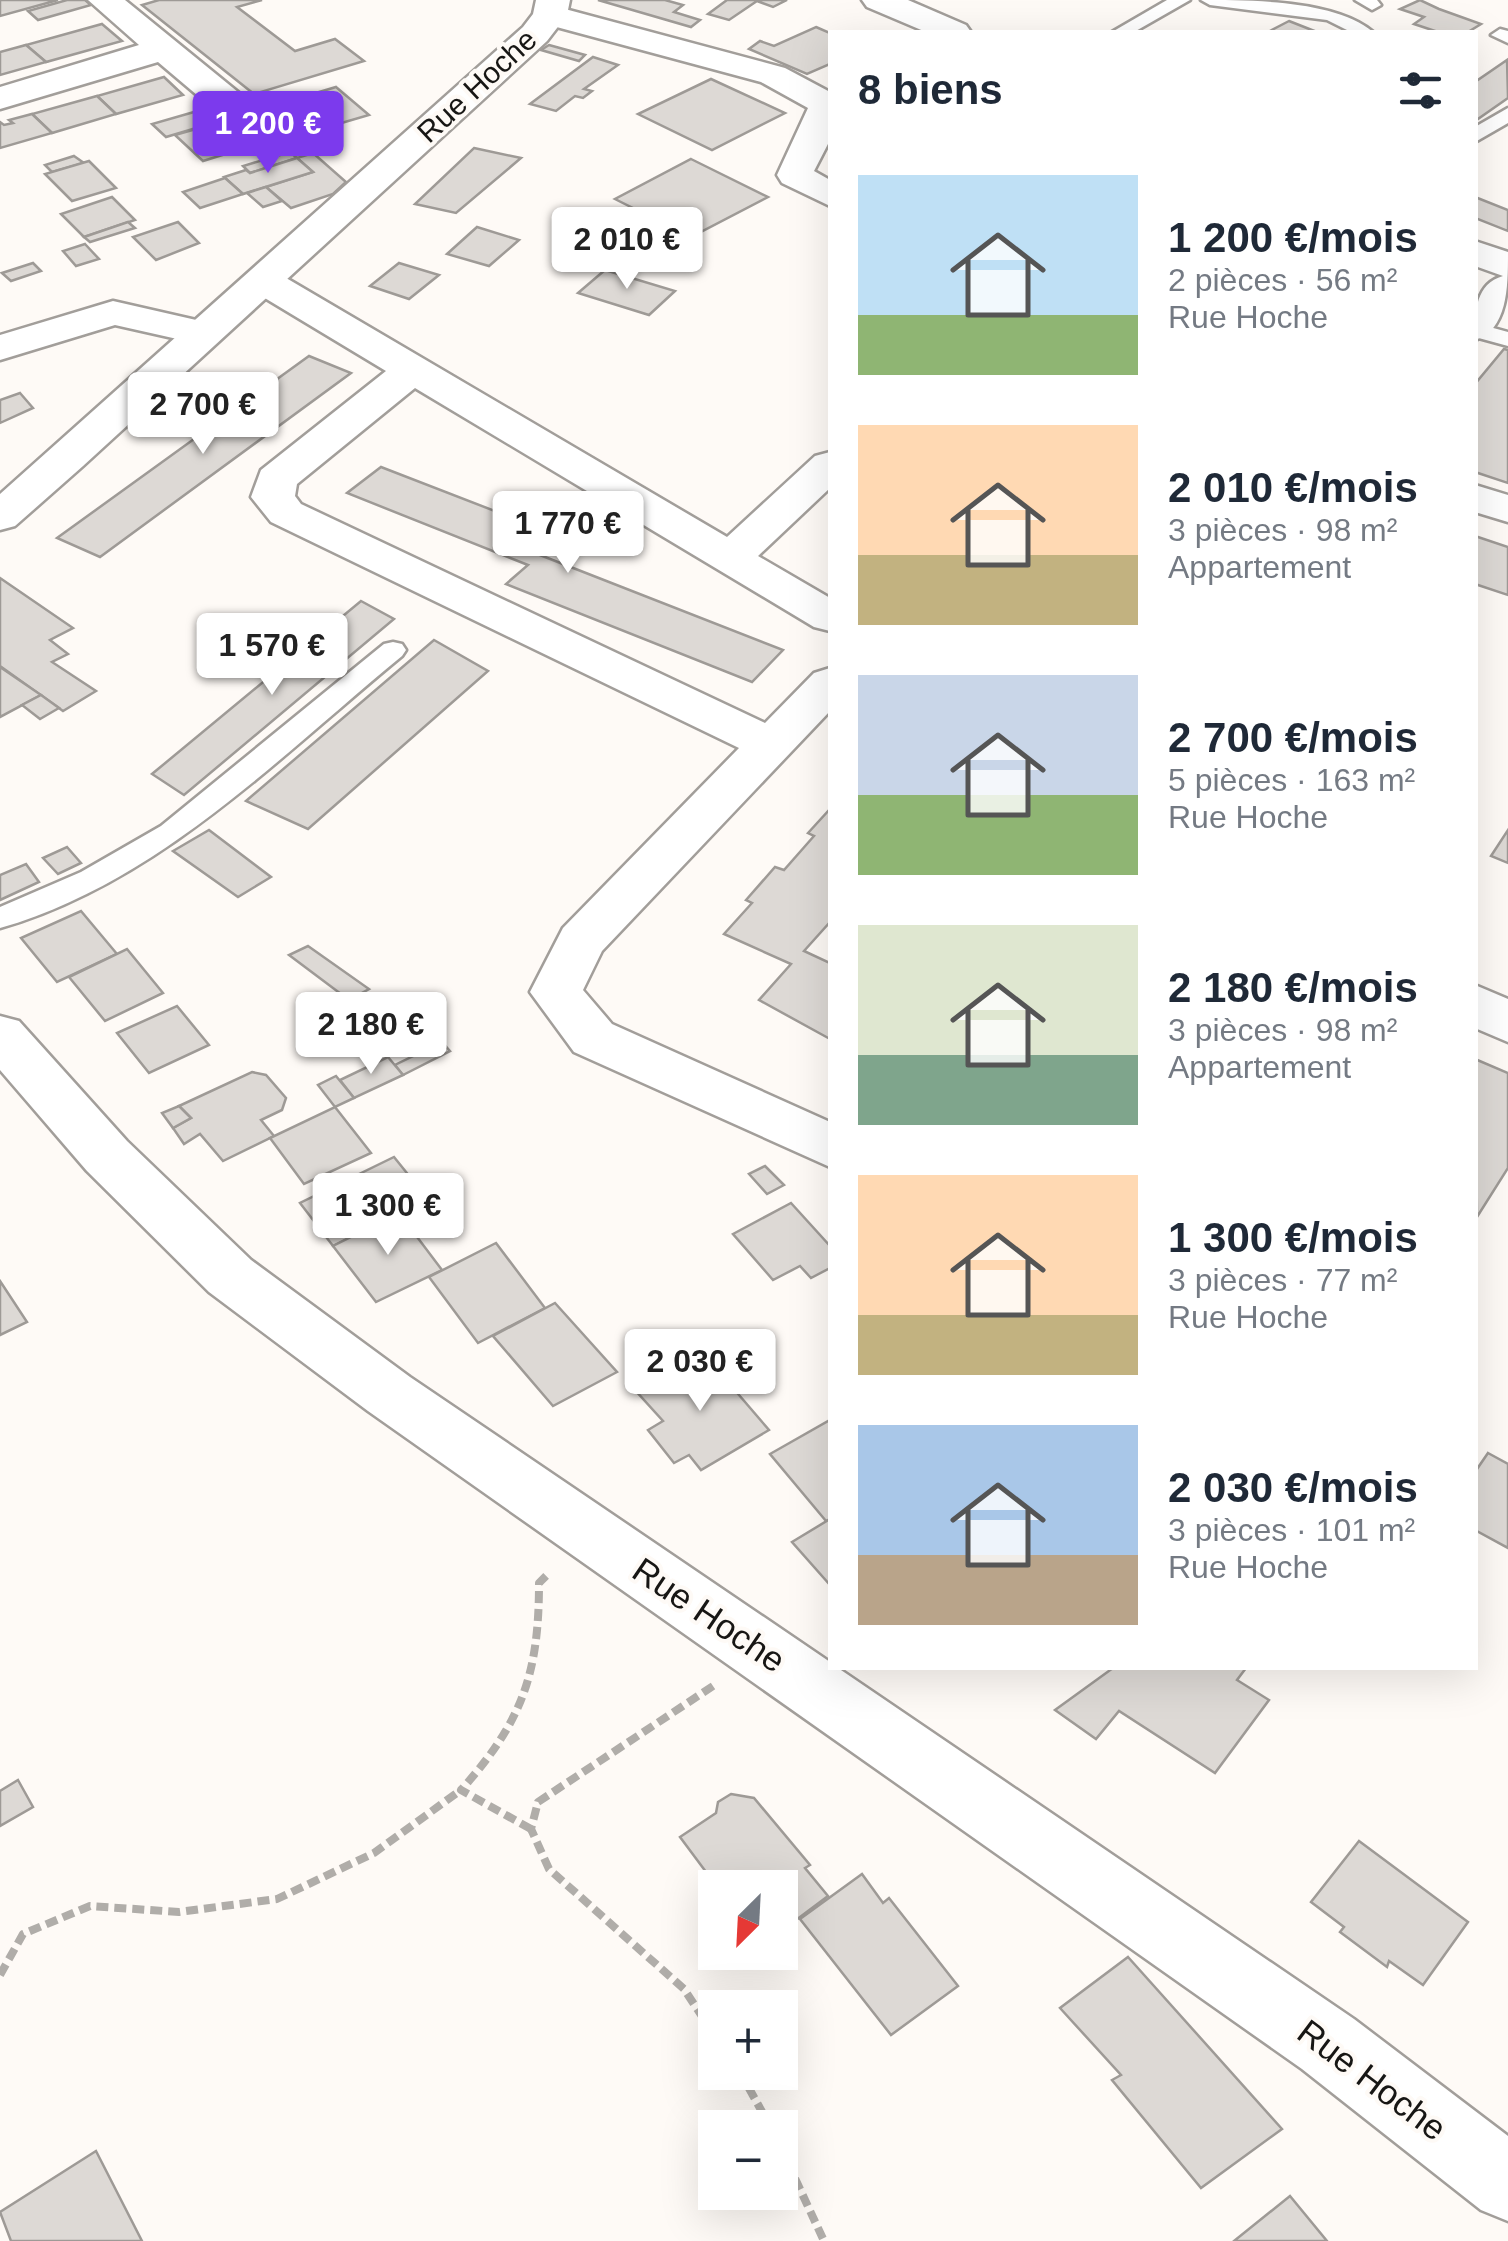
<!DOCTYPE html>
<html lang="fr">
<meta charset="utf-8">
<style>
body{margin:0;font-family:Helvetica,sans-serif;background:#f6f6f7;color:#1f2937;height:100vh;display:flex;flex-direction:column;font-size:38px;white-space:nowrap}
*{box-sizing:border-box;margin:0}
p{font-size:32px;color:#747a83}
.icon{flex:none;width:55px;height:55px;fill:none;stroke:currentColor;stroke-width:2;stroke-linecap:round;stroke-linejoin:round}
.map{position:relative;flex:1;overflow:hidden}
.details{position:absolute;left:828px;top:30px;width:650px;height:1640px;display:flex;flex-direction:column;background:#fff;border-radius:0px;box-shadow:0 10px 40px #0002}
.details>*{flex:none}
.needle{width:65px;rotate:204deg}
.fabs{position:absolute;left:698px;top:1870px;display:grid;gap:20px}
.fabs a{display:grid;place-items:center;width:100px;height:100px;border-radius:0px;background:#fff;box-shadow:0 10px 40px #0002;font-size:50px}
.price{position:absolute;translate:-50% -85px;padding:0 22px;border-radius:10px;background:#fff;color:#222;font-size:32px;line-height:65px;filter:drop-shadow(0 2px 5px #0008)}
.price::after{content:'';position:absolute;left:50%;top:60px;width:30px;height:22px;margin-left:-15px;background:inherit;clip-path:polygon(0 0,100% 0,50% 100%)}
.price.on{background:#7c3aed;color:#fff}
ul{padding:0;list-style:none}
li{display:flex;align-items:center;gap:30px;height:250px;padding:0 30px}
li span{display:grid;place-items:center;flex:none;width:280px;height:200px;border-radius:0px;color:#555}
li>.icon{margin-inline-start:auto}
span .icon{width:120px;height:120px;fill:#fffc;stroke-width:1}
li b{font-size:42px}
h2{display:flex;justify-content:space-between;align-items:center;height:120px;padding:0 30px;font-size:42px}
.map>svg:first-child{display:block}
.building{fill:#ddd9d5;stroke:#9e9a96;stroke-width:2.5}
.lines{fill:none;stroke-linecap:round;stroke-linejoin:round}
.service-casing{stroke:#a29e9a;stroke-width:5}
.minor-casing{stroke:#a29e9a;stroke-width:5}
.tertiary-casing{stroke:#a29e9a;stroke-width:5}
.path{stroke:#b0ada9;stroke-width:8;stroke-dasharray:12 6;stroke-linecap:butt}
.service{fill:#fff;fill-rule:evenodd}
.minor{fill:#fff;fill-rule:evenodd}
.tertiary{fill:#fff;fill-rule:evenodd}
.labels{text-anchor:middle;stroke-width:8;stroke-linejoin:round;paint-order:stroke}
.far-street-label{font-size:30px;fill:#171614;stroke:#fefaf6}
.street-label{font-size:35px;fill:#171614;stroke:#fefaf6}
</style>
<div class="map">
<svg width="1508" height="2241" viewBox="0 0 1508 2241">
<rect width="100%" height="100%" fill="#fefaf6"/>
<!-- building -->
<g class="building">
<path d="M0,0H58L0,16Z"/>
<path d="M67,0H85L91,5L38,20L28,11Z"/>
<path d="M159,0H262L237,7L295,51L335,39L364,61L254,94L142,5Z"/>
<path d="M598,0H665L683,5L674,12L700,20L691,27Z"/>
<path d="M727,0H787L773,7L757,1L729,20L708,14Z"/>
<path d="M1420,0L1439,9L1481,24L1468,32H1438L1414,24L1424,17L1400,9Z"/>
<path d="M1289,21L1317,32H1268Z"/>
<path d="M102,24L122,41L46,62L26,45Z"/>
<path d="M816,27L830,33V64L807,74L749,49L760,41L774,46Z"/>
<path d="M26,45L46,62L0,75V52Z"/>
<path d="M549,45L585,55L579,61L541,50Z"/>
<path d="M593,57L618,65L584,89L592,91L583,98L575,96L556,111L530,104Z"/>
<path d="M1507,60L1508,98L1475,121V82Z"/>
<path d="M164,77L183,95L116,114L97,96Z"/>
<path d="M711,79L785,113L712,150L638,114Z"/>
<path d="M336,87L369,115L314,131L282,103Z"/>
<path d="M97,96L116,114L52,133L32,114Z"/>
<path d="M208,108L223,120L166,137L152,124Z"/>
<path d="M32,114L52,133L0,148V122L4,125L13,123L9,120Z"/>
<path d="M217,123L245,148L203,161L175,135Z"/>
<path d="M474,148L521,158L456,213L415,204Z"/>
<path d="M290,152L297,158L250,173L243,166Z"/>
<path d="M313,153L346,182L333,194L291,208L266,187L313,172L297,158Z"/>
<path d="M74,156L84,163L52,172L45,165Z"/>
<path d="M297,158L313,172L243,194L224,177L246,170L250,173Z"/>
<path d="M691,159L768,197L691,237L615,199Z"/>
<path d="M89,161L116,188L72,201L45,174Z"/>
<path d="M225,178L243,194L200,208L183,192Z"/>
<path d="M266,187L282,201L263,207L247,193Z"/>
<path d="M112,197L135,220L84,237L61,214Z"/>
<path d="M1475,197L1508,210V231L1475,218Z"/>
<path d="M128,222L135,228L90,242L84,237Z"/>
<path d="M178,222L199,243L156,260L133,237Z"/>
<path d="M477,227L519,240L489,266L447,254Z"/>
<path d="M85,244L99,259L76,266L63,251Z"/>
<path d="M33,263L41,271L11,281L2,273Z"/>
<path d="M399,263L439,275L409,299L370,286Z"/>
<path d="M605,270L675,291L649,315L578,293Z"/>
<path d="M1504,349L1508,350V483L1475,472V384Z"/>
<path d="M309,356L351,373L100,557L57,538Z"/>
<path d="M20,393L33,408L0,423V400Z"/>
<path d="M381,467L562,537L540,555L783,650L752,682L506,584L528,565L347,493Z"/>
<path d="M1475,536L1508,547V595L1475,584Z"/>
<path d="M0,578L73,628L50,640L68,654L52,662L96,691L63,711L0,666Z"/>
<path d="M361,601L394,619L184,795L152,774Z"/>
<path d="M434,640L488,671L308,829L246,801Z"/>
<path d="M0,667L41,695L0,717Z"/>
<path d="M41,695L59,708L40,719L22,705Z"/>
<path d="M830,809V922L804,951L830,963V1039L759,1000L791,964L724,934L752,903L746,900L775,867L784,870L814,836L808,833Z"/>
<path d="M209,830L271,877L238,897L173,851Z"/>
<path d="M1508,830V863L1491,856Z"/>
<path d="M67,847L81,863L58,874L43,858Z"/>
<path d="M26,864L39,882L0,900V875Z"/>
<path d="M81,911L117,954L57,982L21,938Z"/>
<path d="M308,946L369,989L349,1000L289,955Z"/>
<path d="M127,949L163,993L105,1021L69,977Z"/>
<path d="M177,1006L209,1045L149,1073L117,1033Z"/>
<path d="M442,1042L450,1051L403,1075L395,1065Z"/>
<path d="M388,1057L403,1075L354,1098L340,1080Z"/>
<path d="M1475,1059L1508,1073V1168L1477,1217Z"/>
<path d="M252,1072L266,1075L286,1098L282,1110L261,1120L274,1136L223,1161L200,1134L184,1144L173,1128L191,1118L179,1106Z"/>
<path d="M336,1076L354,1098L335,1107L318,1085Z"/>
<path d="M179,1106L191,1118L173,1128L162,1113Z"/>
<path d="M335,1107L371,1153L304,1184L270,1138Z"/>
<path d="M394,1157L427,1198L333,1246L300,1203Z"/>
<path d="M765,1166L784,1185L767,1194L749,1174Z"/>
<path d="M791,1203L830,1246V1268L811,1278L800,1266L773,1280L733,1234Z"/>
<path d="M399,1213L442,1270L376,1302L333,1246Z"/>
<path d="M496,1243L545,1308L478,1343L429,1277Z"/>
<path d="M0,1281L27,1322L0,1335Z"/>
<path d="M555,1303L617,1372L553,1406L493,1336Z"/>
<path d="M703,1353L769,1430L701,1470L689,1455L674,1463L648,1430L663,1421L635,1390Z"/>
<path d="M830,1420V1519L826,1521L770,1454Z"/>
<path d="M1488,1453L1508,1464V1548L1475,1530V1472Z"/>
<path d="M830,1519V1585L792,1542Z"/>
<path d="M1113,1668H1246L1237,1680L1269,1700L1215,1773L1119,1711L1096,1739L1055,1710Z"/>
<path d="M18,1780L33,1807L0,1826V1791Z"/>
<path d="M731,1794L754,1798L810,1865L805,1868L828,1896L780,1932V1888H718L680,1837L716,1813L718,1802Z"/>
<path d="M1359,1841L1468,1922L1423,1985L1389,1961L1387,1967L1340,1932L1344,1927L1311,1902Z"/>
<path d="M862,1874L883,1903L889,1898L958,1986L891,2035L800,1919Z"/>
<path d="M1128,1957L1282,2129L1201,2188L1112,2080L1121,2075L1060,2008Z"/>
<path d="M96,2151L142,2241H11L0,2212Z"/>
<path d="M1290,2196L1327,2241H1234Z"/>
</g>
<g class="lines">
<defs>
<g id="service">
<path d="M1167,0H1190L1134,32H1112Z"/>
<path d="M1201,0C1250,0 1336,0 1373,32H1351L1327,20L1210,5Z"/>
<path d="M1355,0H1377L1381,5L1372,10Z"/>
<path d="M1500,29L1508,31V43L1491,35Z"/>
<path d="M1508,108V123L1475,142V127Z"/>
<path d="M1475,323L1508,332V346L1475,337Z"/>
<path d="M393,642L402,644L406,650L402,656C279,757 157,883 0,928V907L81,872L161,826L384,644Z"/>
</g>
<g id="minor">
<path d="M88,0H125L249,101L254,109L249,117L236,120L223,117L158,62L0,109V87L139,45Z"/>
<path d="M862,0H908L966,25L971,32H926L867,7Z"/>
<path d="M550,5L785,68L830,92V140L814,171L830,180V206L782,183L777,175L808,108L761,82L538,22L533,15L538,8Z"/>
<path d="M1475,241L1508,252C1508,286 1508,330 1475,340C1475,315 1474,284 1503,276L1475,266Z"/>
<path d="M267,271L281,275L727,537L815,456L830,452V488L758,556L830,598V631L814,627L415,388L297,484L295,496L301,504L765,723L814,673L830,668V711L602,951L583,990L612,1024L830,1122V1167L574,1052L530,992L563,928L739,748L271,522L251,497L261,470L386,371L253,291L248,283L253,275Z"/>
<path d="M113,301L218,325L224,333L218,341L204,345L115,325L0,360V335Z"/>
<path d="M1475,485L1508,495V522L1475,512Z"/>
<path d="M1475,985L1508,999V1042L1475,1028Z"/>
</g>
<g id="tertiary">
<path d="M536,0H570L567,15L547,41L83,466L15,526L0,530V494L523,27L533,14Z"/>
<path d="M0,1016L19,1021L127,1141L251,1260L410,1377L830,1662V1668H838L1354,2019L1508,2136V2221L1481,2210L1302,2069L368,1411L209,1292L87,1171L0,1070Z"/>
</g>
</defs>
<!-- service casing -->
<use href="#service" class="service-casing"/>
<!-- minor casing -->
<use href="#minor" class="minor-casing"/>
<!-- tertiary casing -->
<use href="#tertiary" class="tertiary-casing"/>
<!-- path -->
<g class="path">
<path d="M713,1686L538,1802L531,1829L549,1869L684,1989L715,2036"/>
<path d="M531,1829L461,1790C522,1722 539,1674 539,1583L548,1574"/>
<path d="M0,1975L23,1934L90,1906L179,1912L277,1899L374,1853L461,1790"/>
<path d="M740,2072L771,2128"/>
<path d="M780,2146L824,2241"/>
</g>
<!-- service -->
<use href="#service" class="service"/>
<!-- minor -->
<use href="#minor" class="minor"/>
<!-- tertiary -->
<use href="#tertiary" class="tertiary"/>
</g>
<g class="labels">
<!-- far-street labels -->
<g class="far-street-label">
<text transform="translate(477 86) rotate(-43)" y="10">Rue Hoche</text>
</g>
<!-- street labels -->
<g class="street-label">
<text transform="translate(709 1615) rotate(34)" y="12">Rue Hoche</text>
<text transform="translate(1372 2080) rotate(37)" y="12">Rue Hoche</text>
</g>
</g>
</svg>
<div class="fabs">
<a><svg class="needle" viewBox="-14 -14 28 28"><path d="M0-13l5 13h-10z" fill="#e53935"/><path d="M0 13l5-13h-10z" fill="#747a83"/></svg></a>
<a>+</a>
<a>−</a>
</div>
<b class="price on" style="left:268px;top:176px">1 200 €</b>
<b class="price" style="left:627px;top:292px">2 010 €</b>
<b class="price" style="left:203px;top:457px">2 700 €</b>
<b class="price" style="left:568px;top:576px">1 770 €</b>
<b class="price" style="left:272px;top:698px">1 570 €</b>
<b class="price" style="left:371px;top:1077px">2 180 €</b>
<b class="price" style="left:388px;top:1258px">1 300 €</b>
<b class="price" style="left:700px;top:1414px">2 030 €</b>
<section class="details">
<h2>8 biens<svg class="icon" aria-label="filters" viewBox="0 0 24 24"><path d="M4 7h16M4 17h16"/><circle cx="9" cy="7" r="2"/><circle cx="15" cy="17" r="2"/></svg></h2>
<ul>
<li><span style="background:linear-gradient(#bfe0f5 70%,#8fb573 0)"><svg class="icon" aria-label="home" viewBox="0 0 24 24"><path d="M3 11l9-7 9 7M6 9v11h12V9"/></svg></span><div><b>1 200 €/mois</b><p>2 pièces · 56 m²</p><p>Rue Hoche</p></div></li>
<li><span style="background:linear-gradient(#ffd9b3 65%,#c2b280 0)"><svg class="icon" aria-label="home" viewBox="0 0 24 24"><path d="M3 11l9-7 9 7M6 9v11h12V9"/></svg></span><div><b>2 010 €/mois</b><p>3 pièces · 98 m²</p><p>Appartement</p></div></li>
<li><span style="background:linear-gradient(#c9d6e8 60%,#8fb573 0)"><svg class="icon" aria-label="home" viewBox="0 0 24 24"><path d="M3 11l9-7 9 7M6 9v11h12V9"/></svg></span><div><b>2 700 €/mois</b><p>5 pièces · 163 m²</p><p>Rue Hoche</p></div></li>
<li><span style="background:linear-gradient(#dfe7d0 65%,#7fa58c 0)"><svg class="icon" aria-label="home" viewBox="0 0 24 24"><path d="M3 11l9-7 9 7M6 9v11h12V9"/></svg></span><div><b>2 180 €/mois</b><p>3 pièces · 98 m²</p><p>Appartement</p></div></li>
<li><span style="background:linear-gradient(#ffd9b3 70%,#c2b280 0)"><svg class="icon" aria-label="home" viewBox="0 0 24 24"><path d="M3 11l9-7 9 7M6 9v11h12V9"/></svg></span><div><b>1 300 €/mois</b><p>3 pièces · 77 m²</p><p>Rue Hoche</p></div></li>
<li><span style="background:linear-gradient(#a9c7e8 65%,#b9a48a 0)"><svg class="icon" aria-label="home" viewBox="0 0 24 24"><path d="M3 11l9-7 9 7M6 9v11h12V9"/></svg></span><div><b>2 030 €/mois</b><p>3 pièces · 101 m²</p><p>Rue Hoche</p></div></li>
</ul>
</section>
</div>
